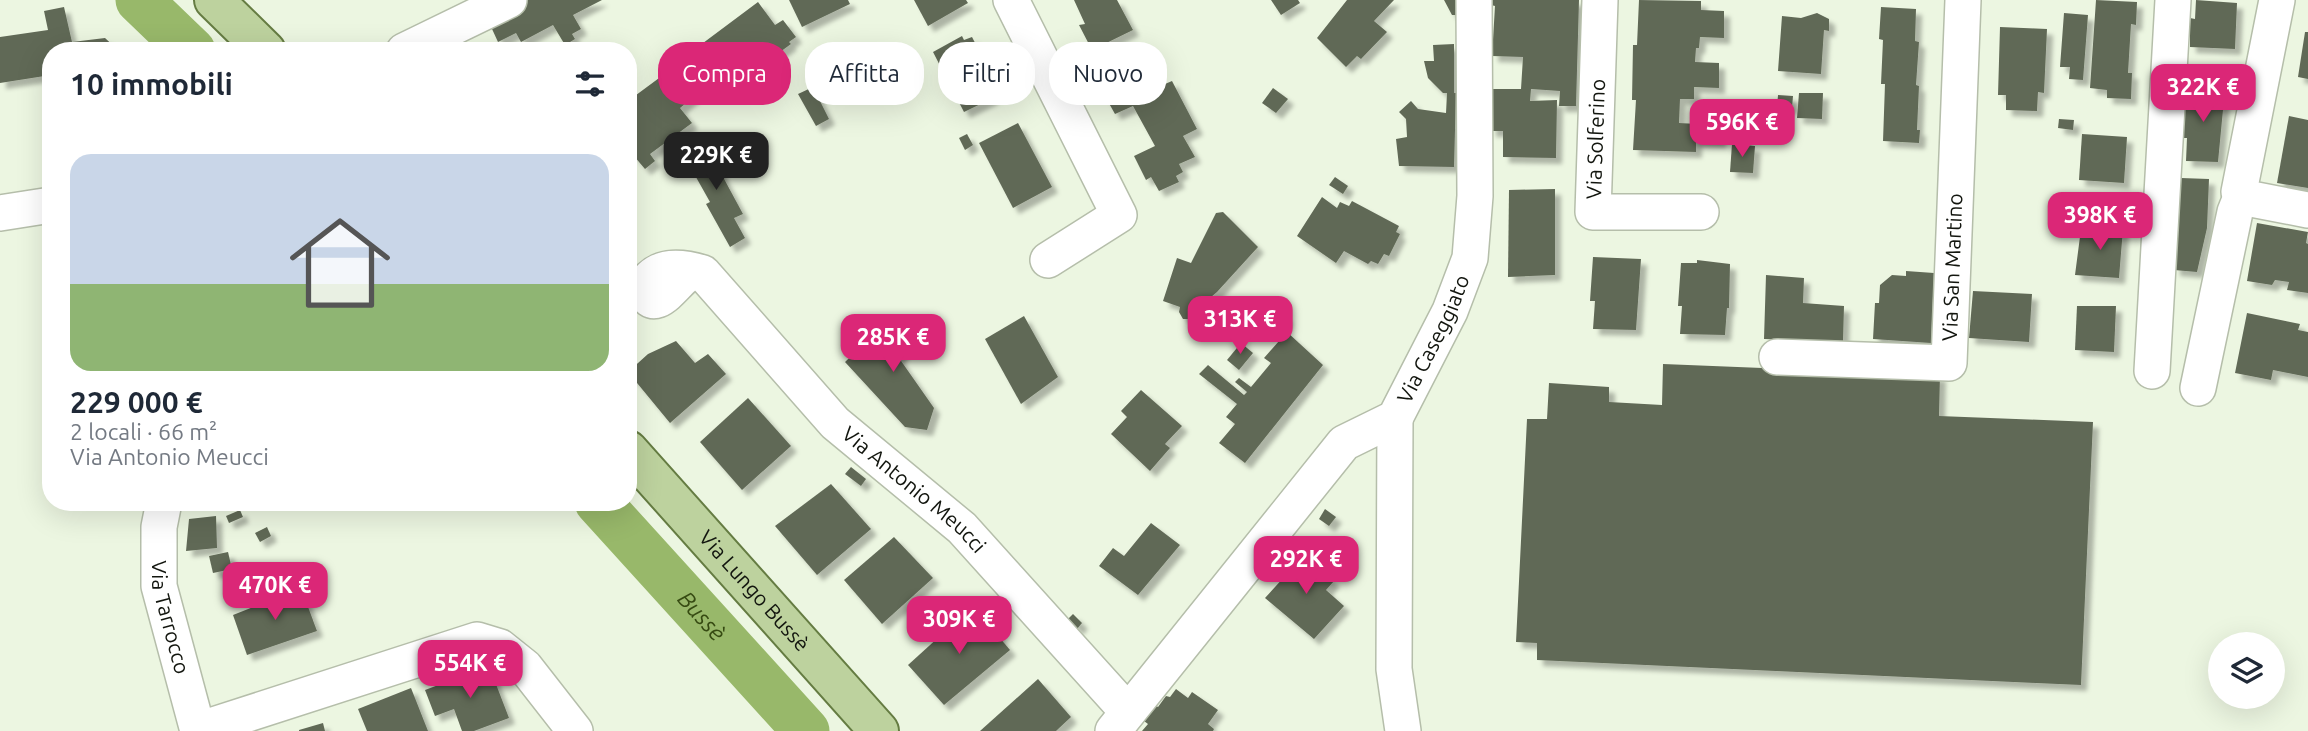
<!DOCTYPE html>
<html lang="it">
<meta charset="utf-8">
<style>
body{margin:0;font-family:Ubuntu,sans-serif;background:#f2f2f3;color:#1f2937;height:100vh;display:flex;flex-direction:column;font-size:26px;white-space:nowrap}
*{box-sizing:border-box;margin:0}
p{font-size:23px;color:#747a83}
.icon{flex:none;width:38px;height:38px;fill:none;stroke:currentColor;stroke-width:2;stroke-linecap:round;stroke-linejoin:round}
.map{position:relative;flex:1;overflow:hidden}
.details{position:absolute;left:42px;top:42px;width:595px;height:469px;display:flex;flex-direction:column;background:#fff;border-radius:28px;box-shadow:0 7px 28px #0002}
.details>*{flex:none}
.hud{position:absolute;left:658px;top:42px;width:665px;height:63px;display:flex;gap:14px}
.controls{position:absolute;left:2208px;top:632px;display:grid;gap:14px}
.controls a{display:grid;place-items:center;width:77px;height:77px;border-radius:50%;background:#fff;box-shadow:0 7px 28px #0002;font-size:35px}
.price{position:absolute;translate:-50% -60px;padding:0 16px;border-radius:14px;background:#db2777;color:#fff;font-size:23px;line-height:46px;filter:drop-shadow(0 2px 4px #0008)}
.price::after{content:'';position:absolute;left:50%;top:42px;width:21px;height:16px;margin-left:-10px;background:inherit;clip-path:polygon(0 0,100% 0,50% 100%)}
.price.selected{background:#222;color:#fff}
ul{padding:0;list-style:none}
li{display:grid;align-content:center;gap:14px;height:371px;padding:0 28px}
li span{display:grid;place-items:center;height:217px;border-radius:21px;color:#555}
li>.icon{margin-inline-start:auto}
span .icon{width:126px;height:126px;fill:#fffc;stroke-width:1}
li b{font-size:30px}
h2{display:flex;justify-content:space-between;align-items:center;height:84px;padding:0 28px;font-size:30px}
.tag{padding:0 24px;border-radius:28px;background:#fff;box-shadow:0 7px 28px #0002;font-size:24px;line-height:63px}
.tag.selected{background:#db2777;color:#fff}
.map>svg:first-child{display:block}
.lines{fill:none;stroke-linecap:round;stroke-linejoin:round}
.river{stroke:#98b86a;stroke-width:47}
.building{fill:#616957;filter:url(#shadow)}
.minor-casing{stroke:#b5beaa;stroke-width:38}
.major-casing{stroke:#657c42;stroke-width:42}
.minor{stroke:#fff;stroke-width:35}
.major{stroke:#bdd29e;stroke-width:38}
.labels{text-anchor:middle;stroke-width:5;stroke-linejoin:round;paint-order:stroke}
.street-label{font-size:21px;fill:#12150e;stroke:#fff}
.water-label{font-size:23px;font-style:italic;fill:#364a12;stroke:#fff}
</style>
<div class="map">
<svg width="2308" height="731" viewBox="0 0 2308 731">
<defs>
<filter id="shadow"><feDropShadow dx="6" dy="6" stdDeviation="2" flood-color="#0004"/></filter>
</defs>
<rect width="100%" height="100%" fill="#ecf6e1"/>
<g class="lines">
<!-- river -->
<g class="river">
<path d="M139,0L192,51"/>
<path id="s1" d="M598,502L806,731"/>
</g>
</g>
<!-- building -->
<g class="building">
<path d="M523,0H602L573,15L581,29L572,34L575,39L565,45L553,25L521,42L516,33L498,42L487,18Z"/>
<path d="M789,0H848L850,4L802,27Z"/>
<path d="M914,0H966L968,3L928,26Z"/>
<path d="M1074,0H1117L1133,30L1092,50L1079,25L1085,24Z"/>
<path d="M1271,0H1298L1300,3L1281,15Z"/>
<path d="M1347,0H1394L1374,21L1387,32L1361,59L1357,56L1346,67L1317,38Z"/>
<path d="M1444,0H1456L1457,15H1452Z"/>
<path d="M1491,0H1579L1576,106H1559L1560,91L1531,89L1530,101L1557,100L1556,158L1503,157V131H1490V89H1521L1523,57L1492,56L1495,6L1491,5Z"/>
<path d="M1639,0L1701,1V10L1724,11V38L1700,37L1699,48H1696L1695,62L1719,63V88L1694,87V99H1680L1679,123L1698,124L1699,113L1721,115L1720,142L1696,141V152L1633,150L1636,100H1632L1633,45H1637Z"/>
<path d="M2096,0L2137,2L2136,25L2131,24L2128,73H2132L2131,99L2107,98V90L2090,88Z"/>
<path d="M2196,0L2237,3L2235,49L2190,47V18L2195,19Z"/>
<path d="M758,2L775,25L783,20L796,37L789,42L791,44L721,95L687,55Z"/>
<path d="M64,7L72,42L105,38L119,51H51V75L0,83V37L48,30L44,11Z"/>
<path d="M1881,7L1916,9L1915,41L1919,42L1916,85L1919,86L1917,130H1920L1919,143L1883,141L1885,84H1881L1883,40L1879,39Z"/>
<path d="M1817,13L1829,19V31L1824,30L1821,74L1778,71L1782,16L1801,18Z"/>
<path d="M2064,13L2088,15L2083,80L2069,79L2070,67H2060Z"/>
<path d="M2000,27L2047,29L2044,93L2038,92L2037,111L2006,110V95H1998Z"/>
<path d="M2305,32H2308V79L2298,77Z"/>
<path d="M962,36L964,40L972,37L999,89L991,93L993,98L964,112L933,52Z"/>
<path d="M1454,44V93H1456L1454,167L1399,166L1396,139L1407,137L1406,119L1399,112L1411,101L1418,109L1446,113L1447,93H1443L1428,78L1424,61H1434L1433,45Z"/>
<path d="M1137,53L1158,87L1172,81L1197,129L1183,136L1195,157L1179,164L1183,172L1176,176L1179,182L1159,191L1151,177L1146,180L1134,156L1155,146L1133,106L1115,114L1093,75Z"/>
<path d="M674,67L696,95L680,108L692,123L650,154L655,161L645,169L628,149V101Z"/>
<path d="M813,87L829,119L816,126L798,94Z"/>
<path d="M1273,88L1288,99L1276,113L1262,103Z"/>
<path d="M2203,88L2225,89L2218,162L2186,161L2187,138H2183L2185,92L2202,93Z"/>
<path d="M1799,93H1823L1822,119L1797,118Z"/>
<path d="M1778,95L1793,96L1792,108H1777Z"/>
<path d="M2289,116L2308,120V188L2277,183Z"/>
<path d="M2059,119L2074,120L2073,130L2058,128Z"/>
<path d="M1018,123L1052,187L1013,208L979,143Z"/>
<path d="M967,134L973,145L965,150L959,138Z"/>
<path d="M2082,134L2127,137L2124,183L2079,180Z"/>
<path d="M703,140L743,214L734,218L745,238L730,247L706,204L710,202L683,154Z"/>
<path d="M1732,144L1755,146L1753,173L1730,172Z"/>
<path d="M1335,177L1348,186L1343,194L1329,185Z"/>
<path d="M2181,178L2209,179L2207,228L2197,272L2174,270L2173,190H2180Z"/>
<path d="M1555,189V275L1508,277L1509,190Z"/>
<path d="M1322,197L1337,208L1340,202L1349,206L1352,201L1399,226L1396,232L1400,234L1389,256L1384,254L1378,264L1371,261L1368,264L1344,251L1336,263L1297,236Z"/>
<path d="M1223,212L1258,247L1217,292L1198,308L1194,319H1183L1179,312L1180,307L1163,301L1177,258L1191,263L1216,213Z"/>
<path d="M2094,223L2104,224V228L2123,229L2119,278L2075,275L2081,229L2094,230Z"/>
<path d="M2257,223L2308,232L2306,243L2308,244V293L2287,290L2289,282L2275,280L2272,285L2247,281Z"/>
<path d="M1593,257L1641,259L1636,330L1593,329L1595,301H1590Z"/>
<path d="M1697,260L1730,264L1729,308H1727L1725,335L1680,334L1682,306H1678L1681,263H1697Z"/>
<path d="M1906,271L1934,273L1931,343L1873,339L1875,303H1879L1880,285L1892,275L1906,276Z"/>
<path d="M1766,275L1804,278L1803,303L1844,306L1843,341L1764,339Z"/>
<path d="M1973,291L2032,294L2029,342L1969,338Z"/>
<path d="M1272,306L1287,318L1281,327L1265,314Z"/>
<path d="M2077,306H2116L2114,352L2075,350Z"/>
<path d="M2247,313L2300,324L2298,330L2308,332V377L2273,370L2271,380L2235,373Z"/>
<path d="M895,314L918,333L899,358L934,408L927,430L905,427L845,362Z"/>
<path d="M1024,316L1058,377L1021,404L985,339Z"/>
<path d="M1287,332L1323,365L1245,463L1219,443L1235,424L1226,417L1237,404L1199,374L1208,365L1244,395L1247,392L1235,382L1239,378L1251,387L1271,363L1264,358Z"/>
<path d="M676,341L695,363L708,354L726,374L670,423L628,372L648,354Z"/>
<path d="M1241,343L1253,353L1239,370L1227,360Z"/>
<path d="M1663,364L1940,375L1939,416L2093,422L2081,685L1537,660V643L1516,642L1527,419H1547L1549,383L1609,387V402L1662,405Z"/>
<path d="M1141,390L1182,426L1165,444L1170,448L1150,471L1111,434L1127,417L1121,411Z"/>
<path d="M748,398L791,446L742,490L700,442Z"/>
<path d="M851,467L866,479L861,486L845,474Z"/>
<path d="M831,484L871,529L817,575L775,526Z"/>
<path d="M1325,509L1336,517L1329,526L1319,519Z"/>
<path d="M240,510L243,517L229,523L226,516Z"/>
<path d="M216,516L217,548L186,551L189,519Z"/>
<path d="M1151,523L1180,545L1138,595L1099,566L1113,548L1124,556Z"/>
<path d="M267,527L271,536L260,542L255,533Z"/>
<path d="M894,537L933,578L882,624L844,580Z"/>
<path d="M1302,548L1318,560L1313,565L1334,581L1326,590L1344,606L1314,639L1265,598L1295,565L1291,562Z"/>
<path d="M228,552L232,569L213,573L209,556Z"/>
<path d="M301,588L317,631L247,655L233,615Z"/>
<path d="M973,606L1010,650L944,705L908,665Z"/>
<path d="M1073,614L1082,623L1077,629L1068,619Z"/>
<path d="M489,666L509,718L474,731H462L454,709L435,716L425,690Z"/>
<path d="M1038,679L1071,717L1056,731H980Z"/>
<path d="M411,688L428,731H367L358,709Z"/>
<path d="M1176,689L1188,698L1192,692L1218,710L1208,724L1214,729L1213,731H1142L1148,724L1144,721L1155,705L1158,707L1166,696L1170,697Z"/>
<path d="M323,723L325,731H299V730Z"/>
</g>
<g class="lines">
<defs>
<g id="minor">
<path d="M1011,0L1119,215L1048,260"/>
<path d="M1600,0L1593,212H1701"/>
<path d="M2277,0L2239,192L2241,197L2308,210"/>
<path d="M404,51L509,0"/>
<path d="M0,213L51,205"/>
<path id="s2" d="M698,272C696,272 688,274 687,275C675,282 653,320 643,288C655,264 680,266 703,273L835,423L962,528L1128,712"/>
<path id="s3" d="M1777,357L1949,363L1963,0"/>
<path d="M2152,371L2173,0"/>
<path d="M2198,388L2235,212L2241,197"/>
<path d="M1395,418L1394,669L1403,731"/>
<path id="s4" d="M164,502L159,527V586L198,731"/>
<path d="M198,730L477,640L500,647L525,667L575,731"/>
<path id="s5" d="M1113,731L1344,443L1395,418L1450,311L1470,258L1475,196L1474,0"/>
</g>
<g id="major">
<path d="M214,0L266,51"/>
<path id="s6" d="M628,450L879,731"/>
</g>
</defs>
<!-- minor casing -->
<use href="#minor" class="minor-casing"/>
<!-- major casing -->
<use href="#major" class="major-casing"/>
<!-- minor -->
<use href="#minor" class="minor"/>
<!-- major -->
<use href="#major" class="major"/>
</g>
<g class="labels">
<!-- street labels -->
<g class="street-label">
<text transform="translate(1596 139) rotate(-88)" y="7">Via Solferino</text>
<text dy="7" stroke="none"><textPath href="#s3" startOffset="268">Via San Martino</textPath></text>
<text dy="7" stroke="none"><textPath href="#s5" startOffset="514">Via Caseggiato</textPath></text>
<text dy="7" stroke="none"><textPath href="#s2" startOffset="443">Via Antonio Meucci</textPath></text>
<text dy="7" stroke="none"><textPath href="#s6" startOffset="189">Via Lungo Bussè</textPath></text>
<text dy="7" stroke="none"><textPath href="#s4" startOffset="117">Via Tarrocco</textPath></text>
</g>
<!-- water labels -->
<g class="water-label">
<text dy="8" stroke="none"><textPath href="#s1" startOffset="154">Bussè</textPath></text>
</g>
</g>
</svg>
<div class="controls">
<a><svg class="icon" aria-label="layers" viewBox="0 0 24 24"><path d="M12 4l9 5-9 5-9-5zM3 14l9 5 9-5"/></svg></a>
</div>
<b class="price" style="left:2203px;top:124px">322K €</b>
<b class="price" style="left:1742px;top:159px">596K €</b>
<b class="price selected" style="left:716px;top:192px">229K €</b>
<b class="price" style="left:2100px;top:252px">398K €</b>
<b class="price" style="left:1240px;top:356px">313K €</b>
<b class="price" style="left:893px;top:374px">285K €</b>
<b class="price" style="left:1306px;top:596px">292K €</b>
<b class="price" style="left:275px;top:622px">470K €</b>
<b class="price" style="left:959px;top:656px">309K €</b>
<b class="price" style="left:470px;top:700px">554K €</b>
<div class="hud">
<a class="tag selected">Compra</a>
<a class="tag">Affitta</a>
<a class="tag">Filtri</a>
<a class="tag">Nuovo</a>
</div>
<section class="details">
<h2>10 immobili<svg class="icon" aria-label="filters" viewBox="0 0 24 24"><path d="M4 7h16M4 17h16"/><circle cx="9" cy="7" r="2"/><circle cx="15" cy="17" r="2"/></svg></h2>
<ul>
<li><span style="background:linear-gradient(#c9d6e8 60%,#8fb573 0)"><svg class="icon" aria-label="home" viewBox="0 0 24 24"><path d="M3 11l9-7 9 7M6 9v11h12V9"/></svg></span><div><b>229 000 €</b><p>2 locali · 66 m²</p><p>Via Antonio Meucci</p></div></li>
</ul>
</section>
</div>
